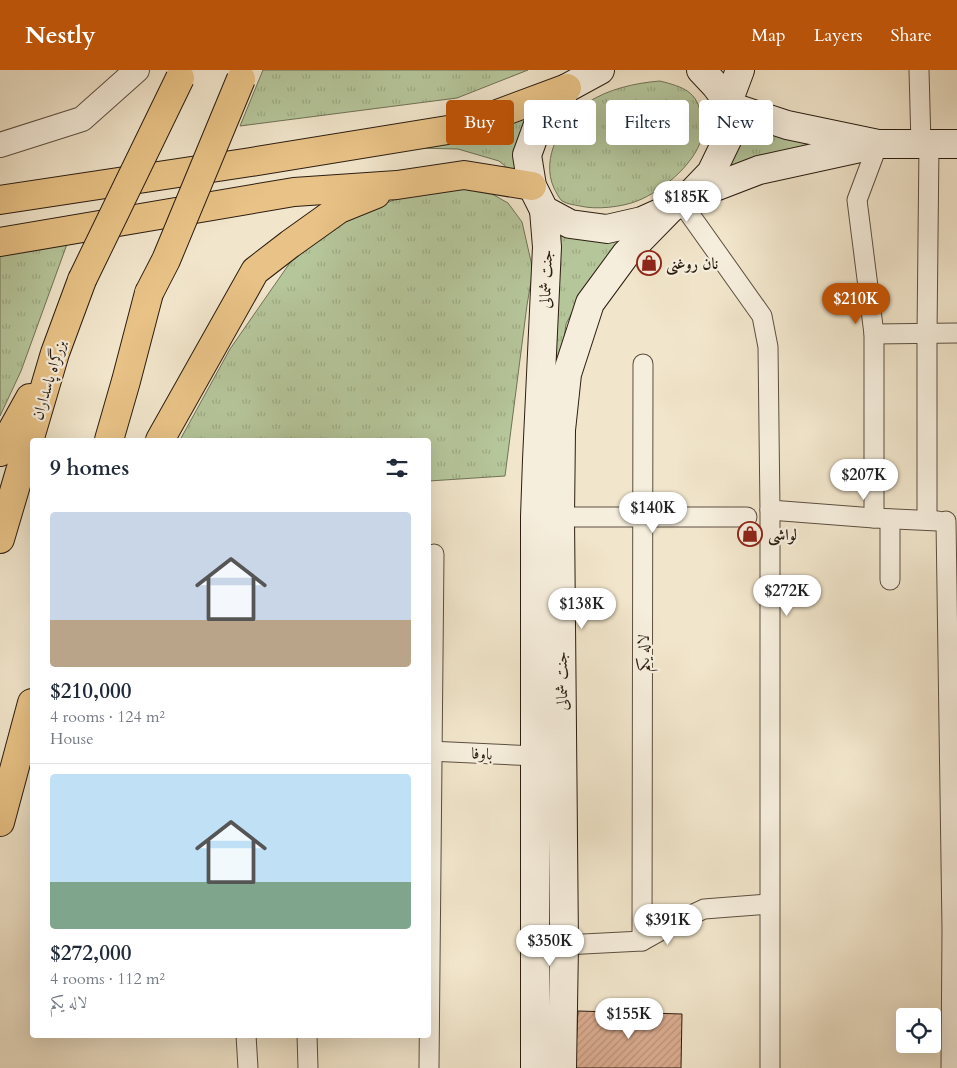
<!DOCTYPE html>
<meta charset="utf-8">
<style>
body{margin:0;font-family:Cardo,Amiri,serif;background:#f6f6f7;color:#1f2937;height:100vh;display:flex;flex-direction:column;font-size:19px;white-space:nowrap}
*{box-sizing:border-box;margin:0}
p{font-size:16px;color:#747a83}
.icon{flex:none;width:28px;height:28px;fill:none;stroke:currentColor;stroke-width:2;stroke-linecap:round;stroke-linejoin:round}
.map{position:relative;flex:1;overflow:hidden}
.details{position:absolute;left:30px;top:368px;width:401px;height:600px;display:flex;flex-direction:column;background:#fff;border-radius:5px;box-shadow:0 5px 20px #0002}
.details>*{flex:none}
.banner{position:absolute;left:446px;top:30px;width:435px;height:45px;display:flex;gap:10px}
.fabs{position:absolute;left:896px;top:938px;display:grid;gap:10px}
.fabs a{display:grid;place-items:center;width:45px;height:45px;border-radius:5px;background:#fff;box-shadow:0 5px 20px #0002;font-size:25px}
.price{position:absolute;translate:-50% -42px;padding:0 11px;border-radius:18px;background:#fff;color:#222;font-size:16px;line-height:32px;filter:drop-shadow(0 1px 2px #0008)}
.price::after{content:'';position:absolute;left:50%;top:30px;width:15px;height:11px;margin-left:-8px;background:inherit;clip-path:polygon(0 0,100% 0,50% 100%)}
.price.selected{background:#b45309;color:#fff}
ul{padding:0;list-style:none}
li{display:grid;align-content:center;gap:10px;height:265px;padding:0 20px}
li+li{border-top:1px solid #e0e1e3}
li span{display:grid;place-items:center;height:155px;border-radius:5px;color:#555}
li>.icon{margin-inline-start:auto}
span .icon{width:90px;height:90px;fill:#fffc;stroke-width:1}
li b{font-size:21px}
h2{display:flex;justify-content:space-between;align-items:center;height:60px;padding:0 20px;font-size:21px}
.tag{padding:0 18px;border-radius:5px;background:#fff;box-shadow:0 5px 20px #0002;font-size:18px;line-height:45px}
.tag.selected{background:#b45309;color:#fff}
header{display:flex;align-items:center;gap:30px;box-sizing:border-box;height:70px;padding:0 25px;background:#b45309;color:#fff}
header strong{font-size:24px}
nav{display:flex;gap:28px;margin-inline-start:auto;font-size:18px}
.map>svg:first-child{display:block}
.grass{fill:url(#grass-tufts);stroke:#707256}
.building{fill:url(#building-hatch);stroke:#2b1d11}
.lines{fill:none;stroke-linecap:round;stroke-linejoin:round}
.minor-casing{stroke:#5c4f40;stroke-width:21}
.tertiary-casing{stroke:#5c4f40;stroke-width:26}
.secondary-casing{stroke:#2b1d11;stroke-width:30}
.trunk-casing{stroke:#2b1d11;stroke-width:30}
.minor{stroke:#f6eedd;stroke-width:19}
.tertiary{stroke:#f6eedd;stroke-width:24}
.secondary{stroke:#f6eedd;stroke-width:28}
.trunk{stroke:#e8c286;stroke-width:28}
.trunk-bridge-casing{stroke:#2b1d11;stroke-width:30;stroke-linecap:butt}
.trunk-bridge{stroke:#e8c286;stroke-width:28}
.labels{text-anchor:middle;stroke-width:4.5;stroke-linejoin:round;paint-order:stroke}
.poi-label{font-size:16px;font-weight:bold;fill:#2b1d11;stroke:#f6eedd;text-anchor:start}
.street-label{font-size:16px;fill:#2b1d11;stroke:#f6eedd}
</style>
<header>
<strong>Nestly</strong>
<nav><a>Map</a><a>Layers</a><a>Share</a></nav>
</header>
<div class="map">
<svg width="957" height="998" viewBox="0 0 957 998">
<defs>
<pattern id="grass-tufts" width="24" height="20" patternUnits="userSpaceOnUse" patternTransform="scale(1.25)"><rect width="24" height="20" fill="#b6c69b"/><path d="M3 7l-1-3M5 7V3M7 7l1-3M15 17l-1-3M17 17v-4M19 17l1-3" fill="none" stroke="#9daa84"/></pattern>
<pattern id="building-hatch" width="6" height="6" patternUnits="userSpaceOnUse" patternTransform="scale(1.25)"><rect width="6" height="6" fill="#dcae92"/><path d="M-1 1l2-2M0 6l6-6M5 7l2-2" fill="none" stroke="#bd957d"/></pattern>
</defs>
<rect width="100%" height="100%" fill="#f1e5cb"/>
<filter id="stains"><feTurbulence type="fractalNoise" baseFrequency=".004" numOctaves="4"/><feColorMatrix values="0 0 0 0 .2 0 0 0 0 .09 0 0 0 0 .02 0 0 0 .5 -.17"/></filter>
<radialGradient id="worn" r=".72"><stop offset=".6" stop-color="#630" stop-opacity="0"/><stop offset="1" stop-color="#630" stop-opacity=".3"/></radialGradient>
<!-- grass -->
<g class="grass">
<path d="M263,0H528L457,28L240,56Z"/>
<path d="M660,11C683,17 698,21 701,47C702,52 703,58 703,62C699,91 663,121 637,131C622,137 596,140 580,136C575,135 567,134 562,131C559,128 556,122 554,118C540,88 562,50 587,33C608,19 635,13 660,11Z"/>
<path d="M544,34L525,113L499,91L458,79L416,78Z"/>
<path d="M736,43L838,74L715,109Z"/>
<path d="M467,116L485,120L508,133L522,152L533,200L527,235L505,406L429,411V370H180L230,279L296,184L329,156L375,137L419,121Z"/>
<path d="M75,152L21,301L0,346V162Z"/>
<path d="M553,153L643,159L581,225L566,254L547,396Z"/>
</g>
<!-- building -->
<path class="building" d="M578,941L682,944L681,998H575Z"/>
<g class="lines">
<defs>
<g id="minor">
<path d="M919,0L921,74"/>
<path d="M681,132L762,246L768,277L770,440V998"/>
<path d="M874,264L957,263"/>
<path d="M770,440L874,448L938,451"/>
<path d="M560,447H747"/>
<path d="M874,448V264L857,130L878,74"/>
<path d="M890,449V510"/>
<path d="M927,450V264L929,74"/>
<path d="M946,451L952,859L951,998"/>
<path d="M429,681L536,686"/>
<path d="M642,871L643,294"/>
<path d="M564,875L642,871L676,852L704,839L769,834"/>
<path d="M246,965L248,998"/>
<path d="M307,965L308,998"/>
<path d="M429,998L434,484"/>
</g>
<path id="tertiary" d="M0,75L82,49L137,0"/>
<g id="secondary">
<path d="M600,0L567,18L539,52L527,85L532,116L544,140L570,154L607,159L642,151L671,138L688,127L711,103L727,70L729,55V36L728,32L716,16L701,0"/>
<path d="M728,32L740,0"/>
<path d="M878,74H957"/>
<path d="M694,125L759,100L878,74L787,55L729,36"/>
<path d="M535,998V447L537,390L547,177L544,140"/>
<path d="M562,998L564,875L560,447L561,360L567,304L590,233L626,184L671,138"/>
</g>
<g id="trunk">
<path d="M0,130L251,92L460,58L567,18"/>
<path d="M0,172L294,122L397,115L464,105L532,116"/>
<path d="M109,370L126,311L149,223"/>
<path d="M160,370L255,201L290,174L339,139L376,124"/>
<path d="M0,382L30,328"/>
<path d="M0,469L55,283L82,210"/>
<path d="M0,752L32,633"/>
</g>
</defs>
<!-- minor casing -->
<use href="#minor" class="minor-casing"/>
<!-- tertiary casing -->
<use href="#tertiary" class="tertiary-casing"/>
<!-- secondary casing -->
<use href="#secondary" class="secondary-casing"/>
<!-- trunk casing -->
<use href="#trunk" class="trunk-casing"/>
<!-- minor -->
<use href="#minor" class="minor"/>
<!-- tertiary -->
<use href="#tertiary" class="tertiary"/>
<!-- secondary -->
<use href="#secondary" class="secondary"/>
<!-- trunk -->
<use href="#trunk" class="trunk"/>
<defs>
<g id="trunk-bridge">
<path d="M82,210L180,8"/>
<path d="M149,223L166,190L241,9"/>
</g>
</defs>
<!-- trunk-bridge casing -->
<use href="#trunk-bridge" class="trunk-bridge-casing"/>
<!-- trunk-bridge -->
<use href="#trunk-bridge" class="trunk-bridge"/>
</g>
<!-- icons -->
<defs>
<symbol id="shop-ring" viewBox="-11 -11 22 22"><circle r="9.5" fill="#f6eedd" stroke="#8f2418" stroke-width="1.5"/><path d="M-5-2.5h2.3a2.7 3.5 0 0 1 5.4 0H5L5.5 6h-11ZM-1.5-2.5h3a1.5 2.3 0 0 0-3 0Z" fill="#8f2418"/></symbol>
</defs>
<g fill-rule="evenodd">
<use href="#shop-ring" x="635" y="179" width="28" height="28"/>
<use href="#shop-ring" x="736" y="450" width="28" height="28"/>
</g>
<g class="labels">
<!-- poi labels -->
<g class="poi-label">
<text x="666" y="199">نان روغنی</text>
<text x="768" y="470">لواشی</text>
</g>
<!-- street labels -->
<g class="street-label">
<text transform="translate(545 209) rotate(-88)" y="6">جنت شمالی</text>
<text transform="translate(48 310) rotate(-73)" y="6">بزرگراه پاسداران</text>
<text transform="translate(643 583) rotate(-90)" y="6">لاله یکم</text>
<text transform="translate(561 611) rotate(-91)" y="6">جنت شمالی</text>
<text transform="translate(482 683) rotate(3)" y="6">باوفا</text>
</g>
</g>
<rect width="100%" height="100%" filter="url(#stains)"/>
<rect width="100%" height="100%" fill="url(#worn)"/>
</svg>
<div class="fabs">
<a><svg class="icon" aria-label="locate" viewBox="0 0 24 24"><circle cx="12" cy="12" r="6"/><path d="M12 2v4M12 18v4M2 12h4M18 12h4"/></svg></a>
</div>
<b class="price" style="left:687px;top:153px">$185K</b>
<b class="price selected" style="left:856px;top:255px">$210K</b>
<b class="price" style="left:864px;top:431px">$207K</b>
<b class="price" style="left:653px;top:464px">$140K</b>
<b class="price" style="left:787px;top:547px">$272K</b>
<b class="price" style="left:582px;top:560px">$138K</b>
<b class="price" style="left:668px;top:876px">$391K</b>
<b class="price" style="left:550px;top:897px">$350K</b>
<b class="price" style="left:629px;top:970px">$155K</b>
<div class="banner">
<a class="tag selected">Buy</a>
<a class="tag">Rent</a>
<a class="tag">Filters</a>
<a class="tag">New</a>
</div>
<section class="details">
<h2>9 homes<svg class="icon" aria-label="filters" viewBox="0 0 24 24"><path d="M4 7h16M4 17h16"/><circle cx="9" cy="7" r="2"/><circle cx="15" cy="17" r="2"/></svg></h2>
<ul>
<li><span style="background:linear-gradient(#c9d6e8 70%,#b9a48a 0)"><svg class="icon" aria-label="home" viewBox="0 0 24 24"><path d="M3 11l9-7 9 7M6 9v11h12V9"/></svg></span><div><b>$210,000</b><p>4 rooms · 124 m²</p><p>House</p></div></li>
<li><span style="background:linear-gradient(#bfe0f5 70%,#7fa58c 0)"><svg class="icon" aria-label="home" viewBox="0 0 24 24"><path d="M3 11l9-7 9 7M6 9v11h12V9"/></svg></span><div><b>$272,000</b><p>4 rooms · 112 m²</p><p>لاله یکم</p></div></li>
</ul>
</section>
</div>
